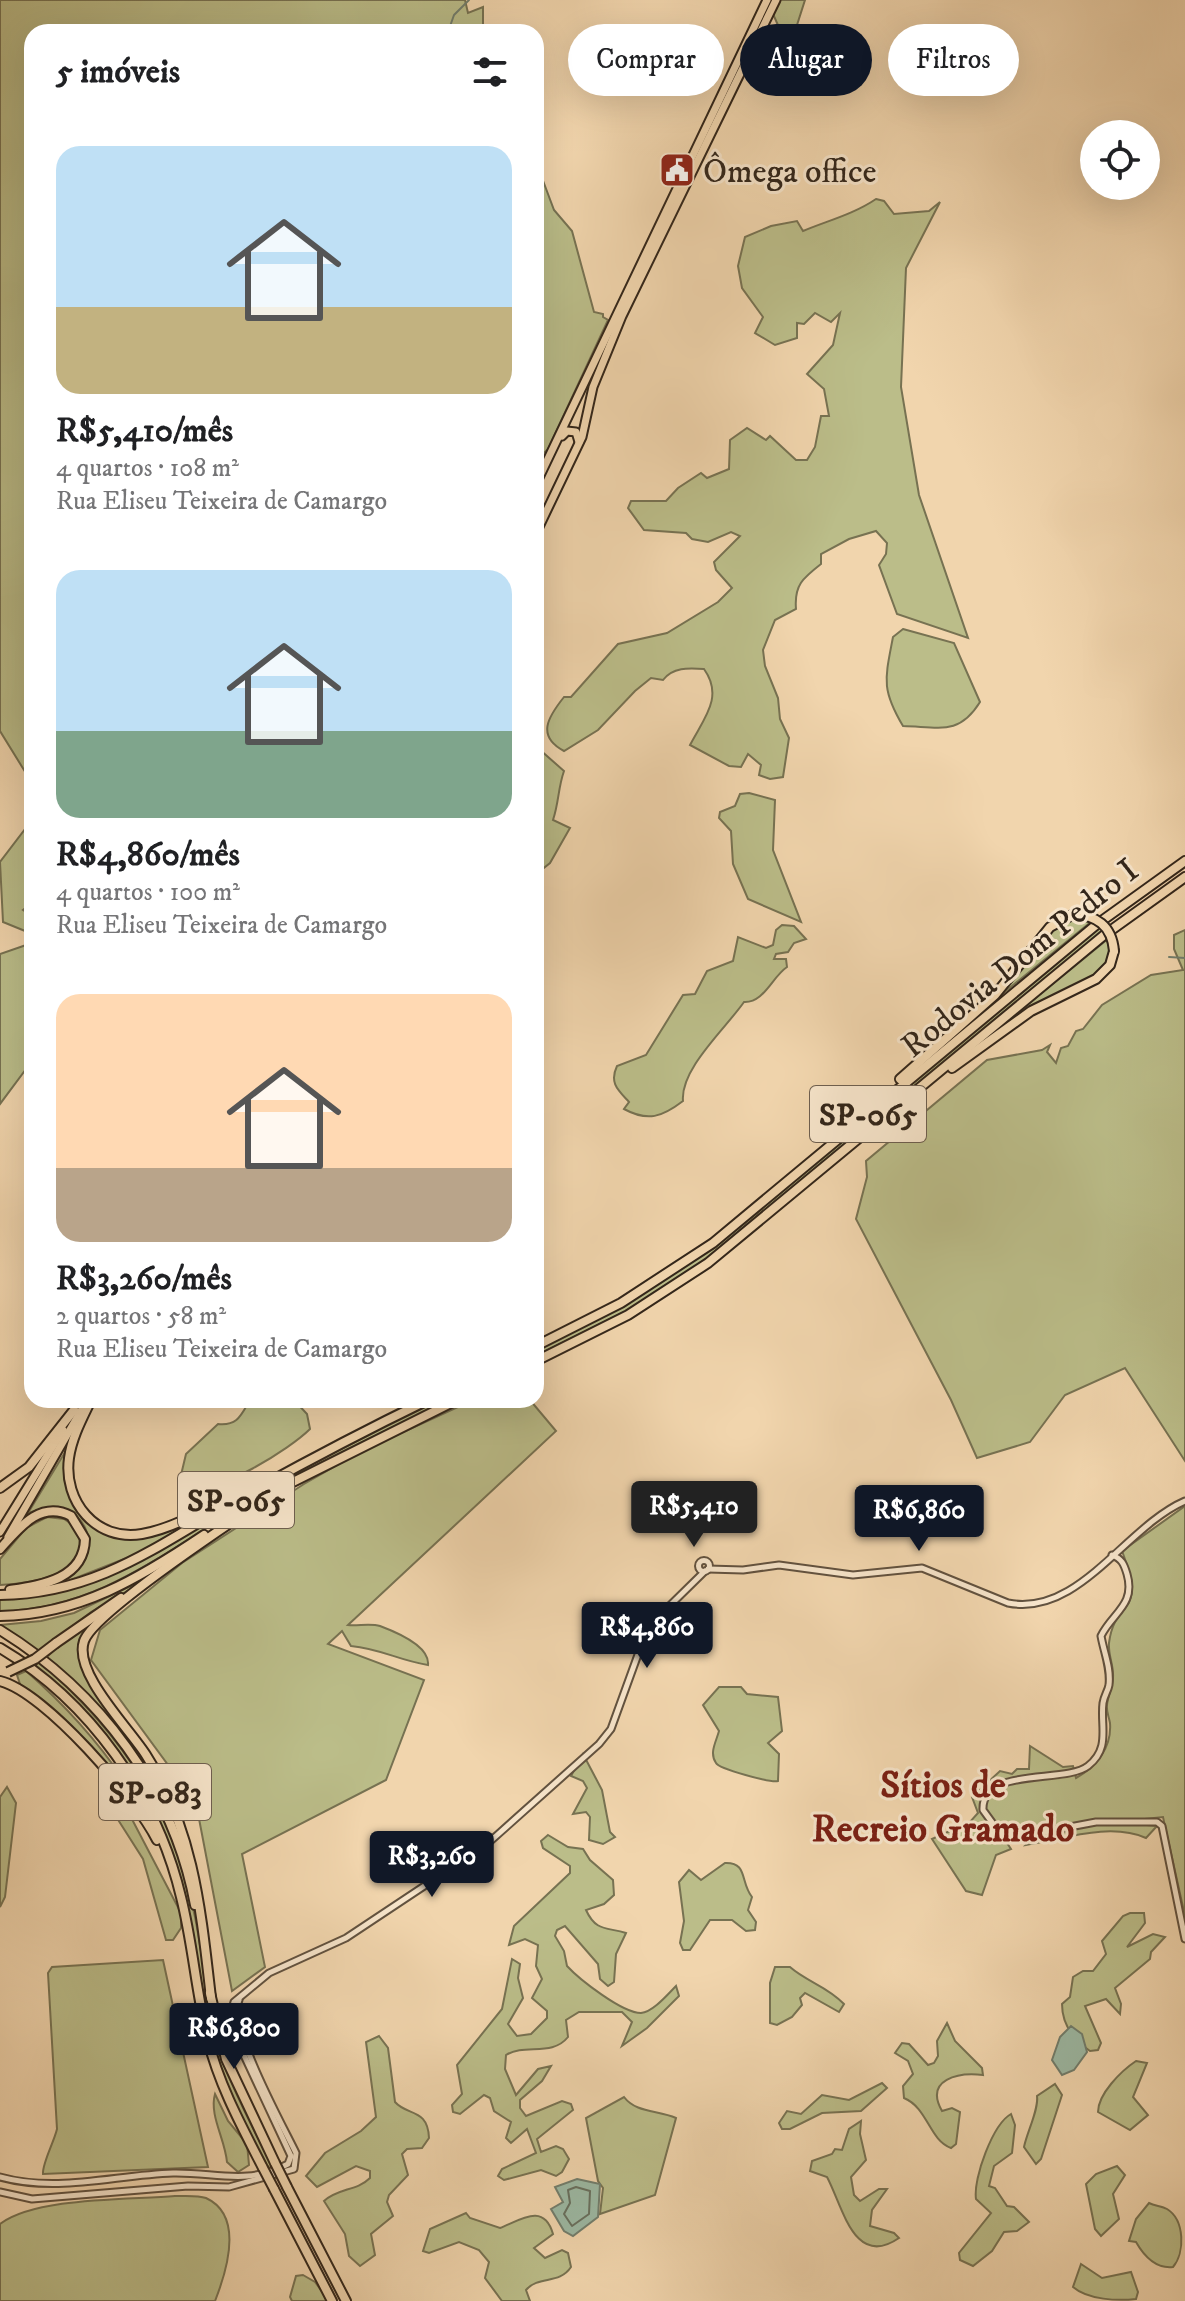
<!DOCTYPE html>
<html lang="pt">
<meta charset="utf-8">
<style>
body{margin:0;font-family:"IM FELL DW Pica",serif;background:#f2f2f2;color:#202124;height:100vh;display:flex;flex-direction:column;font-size:30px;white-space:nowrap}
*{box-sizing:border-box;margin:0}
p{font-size:26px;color:#757577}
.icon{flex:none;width:44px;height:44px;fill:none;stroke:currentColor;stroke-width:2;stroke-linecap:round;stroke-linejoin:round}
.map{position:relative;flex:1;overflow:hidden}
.drawer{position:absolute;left:24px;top:24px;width:520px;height:1384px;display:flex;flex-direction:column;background:#fff;border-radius:24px;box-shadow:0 8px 32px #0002}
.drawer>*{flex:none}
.banner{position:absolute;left:568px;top:24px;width:496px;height:72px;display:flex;gap:16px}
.fabs{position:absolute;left:1080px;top:120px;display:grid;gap:16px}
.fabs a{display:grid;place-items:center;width:80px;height:80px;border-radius:50%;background:#fff;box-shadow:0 8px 32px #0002;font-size:40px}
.price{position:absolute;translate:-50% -68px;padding:0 18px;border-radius:8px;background:#111827;color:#fff;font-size:26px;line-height:52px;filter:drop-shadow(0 2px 4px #0008)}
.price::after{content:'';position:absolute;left:50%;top:48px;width:24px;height:18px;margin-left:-12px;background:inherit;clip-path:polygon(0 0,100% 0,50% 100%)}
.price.current{background:#222;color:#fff}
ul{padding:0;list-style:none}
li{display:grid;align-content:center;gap:16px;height:424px;padding:0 32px}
li span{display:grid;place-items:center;height:248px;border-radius:24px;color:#555}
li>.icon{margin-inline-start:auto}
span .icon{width:144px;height:144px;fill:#fffc;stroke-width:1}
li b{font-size:34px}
h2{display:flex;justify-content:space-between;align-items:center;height:96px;padding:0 32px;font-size:34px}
.chip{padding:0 28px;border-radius:36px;background:#fff;box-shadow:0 8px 32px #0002;font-size:28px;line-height:72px}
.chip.current{background:#111827;color:#fff}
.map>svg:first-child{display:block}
.green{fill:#bbbd89;stroke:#777252;stroke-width:2}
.water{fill:#9cb9a4;stroke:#727e6d;stroke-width:2}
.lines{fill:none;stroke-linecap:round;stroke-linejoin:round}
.shore{stroke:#68705f;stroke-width:2}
.stream{stroke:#727e6d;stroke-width:2}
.tertiary-casing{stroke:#62523f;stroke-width:9}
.primary-casing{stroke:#33261a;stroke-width:11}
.motorway-casing{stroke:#33261a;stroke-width:12}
.tertiary{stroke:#f6e4ca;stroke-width:5}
.primary{stroke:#f1d5ad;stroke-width:7}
.motorway{stroke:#f1d5ad;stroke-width:8}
.motorway-bridge-casing{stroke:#33261a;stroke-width:12;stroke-linecap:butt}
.motorway-bridge{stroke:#f1d5ad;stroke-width:8}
.labels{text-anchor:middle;stroke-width:6;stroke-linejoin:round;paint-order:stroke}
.shield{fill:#f6e4ca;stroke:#6e5f4f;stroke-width:2}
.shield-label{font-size:32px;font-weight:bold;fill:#33261a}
.poi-label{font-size:34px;fill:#33261a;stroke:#f6e4ca;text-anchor:start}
.street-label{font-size:34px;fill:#33261a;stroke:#f6e4ca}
.quarter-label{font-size:38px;font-weight:bold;fill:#7a1f14;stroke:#f6e4ca}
</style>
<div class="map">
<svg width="1185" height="2301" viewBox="0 0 1185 2301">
<rect width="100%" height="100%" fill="#f1d5ad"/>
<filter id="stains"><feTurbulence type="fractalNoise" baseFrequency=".0025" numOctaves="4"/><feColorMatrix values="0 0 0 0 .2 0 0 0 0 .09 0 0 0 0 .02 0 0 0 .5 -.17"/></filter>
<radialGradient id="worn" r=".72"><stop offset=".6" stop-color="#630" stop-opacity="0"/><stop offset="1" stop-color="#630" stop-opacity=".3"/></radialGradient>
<!-- green -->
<g class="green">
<path d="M0,0H465L468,13L483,7V32H32V783L0,731Z"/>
<path d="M779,0H805L789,50L773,14Z"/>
<path d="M536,162L554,210L572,231L594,312L603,314V317L608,320L548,449L536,461Z"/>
<path d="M876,199L884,201L894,214L929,211L940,202L906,268L901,387L919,495L968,638L897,614L879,565L886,554L887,543L876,531L849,539L821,554V564C803,578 794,585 796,609L775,620L763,650L765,666L778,698L780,719L789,738L783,777L770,779L759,775L761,765L748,754L741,767L729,766L690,745C704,718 724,697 704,669C688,668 673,667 663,680L651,678L635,691L598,730L564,751C536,736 548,717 564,697H571L618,644L667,633L718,602L732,588L716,570L714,562L740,536L731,532L708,542L692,539L686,533L644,530L628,508L631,501H666L678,488L701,473L707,478L729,469L730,440L747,428L766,440L770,436L796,460H807L815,447L821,416H829L824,389L807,374L833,345L840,313L831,322L815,313L804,324L797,323V338L775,345L755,333L763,317L742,288L738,266L745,237L771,226L797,221L803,231C827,221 854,214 876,199Z"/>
<path d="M903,629L954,643L980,702C959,736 939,727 903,726C881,689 885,679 893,637Z"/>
<path d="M539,749L564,771C558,788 559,802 553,820L570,828L550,863L540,871L536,869Z"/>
<path d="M749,793L775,800L773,850L801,922L748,899L733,864L731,831L719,818L720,812L735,806L740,794Z"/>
<path d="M32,820V903L23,910L32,916L30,933L3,922L0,862Z"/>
<path d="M1073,919L1092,921L991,1003L1052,931Z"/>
<path d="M782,925L794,926L806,939L794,943L788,952L776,954L774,959H786L787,967C772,977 764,1003 744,1002C726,1028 680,1069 683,1101C662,1117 648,1122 624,1109L629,1102C618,1090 609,1083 617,1066L646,1055L683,995L695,994L707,971L733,961L738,937L766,948L773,945L776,930Z"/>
<path d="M1100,926L1105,931L708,1259L638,1305L536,1356V1350L635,1299L711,1249Z"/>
<path d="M1185,930V1461L1125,1368L1065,1395L1030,1442L977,1458L951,1400L856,1219L867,1177L866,1161L987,1060L1042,1050L1050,1045L1047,1052L1056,1063L1061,1048L1068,1046L1076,1031L1083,1029L1102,1005L1151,975L1183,970L1174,949V935Z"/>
<path d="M1109,938V959L1097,974L1005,1023Z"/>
<path d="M32,943V1061L0,1104V954Z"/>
<path d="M250,1400H294L307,1414L310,1429C290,1449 217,1495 190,1487L181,1475L186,1454L218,1424C238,1426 241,1415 250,1400Z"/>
<path d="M435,1400H449C383,1432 316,1463 253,1499C171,1547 100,1610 0,1611V1599C97,1597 154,1550 235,1505C301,1469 367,1433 435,1400Z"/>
<path d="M473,1400H530L556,1431L348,1625C358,1626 371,1623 380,1626C396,1632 430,1646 428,1665C397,1660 382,1649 351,1646L342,1631L328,1644L424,1680L386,1780L242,1854L265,1967L232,1991L196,1803L91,1660L100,1630L182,1563L304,1484L362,1451Z"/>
<path d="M70,1444L67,1454L80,1513L124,1538L217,1506L147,1550L58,1585C64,1578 78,1572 84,1561C96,1539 83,1512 59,1508C48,1506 38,1510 28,1513Z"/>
<path d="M1185,1506V1916L1163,1817L1115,1822L1157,1826L1146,1838C1110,1822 1063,1839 1026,1845L1036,1836L1105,1823L1034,1833H1007L1005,1840L1011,1849L996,1855L982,1895L966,1891L932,1839L970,1822L978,1813L972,1797L1000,1771L1012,1774L1017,1769H1029L1030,1746L1063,1767L1073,1766L1076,1778C1096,1767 1112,1748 1110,1723C1109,1717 1106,1711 1107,1705C1108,1694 1114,1685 1113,1674C1113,1664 1108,1654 1109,1643C1115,1596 1148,1619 1122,1551Z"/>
<path d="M47,1517L64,1519C74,1525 80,1533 80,1545C78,1578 25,1584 0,1585V1559L26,1528Z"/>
<path d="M162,1571L91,1612L38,1652L0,1625L41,1621L74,1613Z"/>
<path d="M99,1616L86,1631L80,1646L83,1670L156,1775L182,1838C149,1764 107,1710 47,1657L72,1632Z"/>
<path d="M40,1662C122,1735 173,1809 195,1917C205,1967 208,2019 225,2067C238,2101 256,2134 272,2166L267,2169L242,2121L214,2053L171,1856L109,1743L33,1667Z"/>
<path d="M26,1671C72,1711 109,1753 140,1806L107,1765L21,1687L17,1675Z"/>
<path d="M719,1687H741L747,1694L778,1697L782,1731L768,1743L779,1754L778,1781C771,1783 719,1769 716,1763C709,1753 716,1742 719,1731L703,1705Z"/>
<path d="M583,1754L602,1790L610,1832L615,1837L603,1844L589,1840L590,1817L586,1812L573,1814L587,1788L583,1781L571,1776Z"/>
<path d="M112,1781L181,1913V1928L173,1940H166L143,1859L108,1804L106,1790Z"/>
<path d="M7,1787L16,1803L5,1897L0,1907V1797Z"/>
<path d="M548,1835L568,1847L583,1849L590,1860L613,1880L614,1895L604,1904L586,1910C596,1932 607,1927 626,1933L616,1954L614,1982L608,1986L600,1979L598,1964L565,1926L557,1930L555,1936L564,1951L567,1966C579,1979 622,2013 641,2013C653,2012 668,1994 676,1986L679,1996L647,2028L622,2046L632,2022L622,2012H579L566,2020L568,2037C552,2057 525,2043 506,2055L505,2069L516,2095L538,2069L551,2066L542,2081L520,2100V2108L526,2116L562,2101L571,2104L573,2110L537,2139L541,2152L556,2146L563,2149L569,2159L562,2172L556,2176L541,2170L504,2180L498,2176L502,2169L536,2153L527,2129L511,2143L506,2138L511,2122L494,2111L490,2098L484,2095L460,2114L453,2112L452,2105L462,2094L457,2065L502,2009L512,1959L520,1964L518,1978L523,1998L508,2024L517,2036L531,2034L547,2018V2011L532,1998L542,1979L536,1966L538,1945L525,1939L509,1945L514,1926L570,1873V1866L543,1848L541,1841Z"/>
<path d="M725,1863C748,1862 740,1882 752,1897L748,1910L756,1922L755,1930L746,1931L732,1920H710L690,1950H683L680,1943L684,1921L679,1882L689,1870L701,1880Z"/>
<path d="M1130,1913H1144L1145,1923L1127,1947L1153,1934L1165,1937L1151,1952L1150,1959L1115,1988L1121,2004L1120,2014L1106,1999L1085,2006L1101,2043L1098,2050L1090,2051C1074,2040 1062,2025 1062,2004L1070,1997L1073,1977L1083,1971H1093L1106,1954L1102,1941L1123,1916Z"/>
<path d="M163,1960L208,2167L43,2174C42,2164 54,2142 57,2129L48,1973L52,1967Z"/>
<path d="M775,1967H790C807,1982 827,1986 844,2004L839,2012L805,1993L800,1998L802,2005L792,2017L777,2025L770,2023V1983Z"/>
<path d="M947,2023L955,2041L982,2068L983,2075C959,2072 924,2079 942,2111L952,2108L960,2112L956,2144L951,2148C929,2140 928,2108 904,2098L903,2086L913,2074L908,2061L895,2053L902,2043L909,2044L928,2065L934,2063L938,2056L937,2041Z"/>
<path d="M379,2036L388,2048L395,2102C407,2116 428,2108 429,2138L422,2148L407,2149L402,2154L408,2175L389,2195L387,2202L393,2216L371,2234L375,2255L360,2266L349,2256L345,2234L324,2201C338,2188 357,2191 370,2178V2171L356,2166L317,2187L306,2176L325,2153L361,2131L376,2117L366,2042Z"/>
<path d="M1136,2061L1147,2063L1133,2097L1148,2115L1130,2130L1098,2112C1098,2094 1121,2071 1136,2061Z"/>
<path d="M882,2083L887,2088L861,2111L822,2113L790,2129H782L779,2123L787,2111L801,2114L822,2095L849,2100Z"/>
<path d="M1055,2084L1062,2095L1041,2159L1036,2164L1024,2147C1027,2132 1039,2109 1037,2096Z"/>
<path d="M215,2094L228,2121L247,2144L249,2165L238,2172L227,2162C225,2139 209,2115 215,2094Z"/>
<path d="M624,2097C636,2113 658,2110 676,2118L655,2195L600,2214L603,2188L598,2181L586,2118Z"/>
<path d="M1011,2114L1015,2125L1012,2153L994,2166L989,2186L995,2188L1007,2206L1014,2207L1029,2222L1017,2231L1004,2232L992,2251L973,2266L960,2260L959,2253L991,2213L976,2199C973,2178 993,2124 1011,2114Z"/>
<path d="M861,2121L860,2134L866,2160L851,2177L854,2195L860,2201L879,2189H887L872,2210L870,2226L894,2233L899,2238C854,2269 843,2207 827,2177L810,2171L812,2161L832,2154L835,2149L842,2150L849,2129Z"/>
<path d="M1117,2166L1125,2175L1113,2194L1119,2219L1101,2236L1095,2229L1086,2184L1096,2174Z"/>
<path d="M175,2196C185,2196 198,2195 206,2198C245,2216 226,2273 215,2301H0V2224C36,2197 128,2200 175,2196Z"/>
<path d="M1149,2203C1155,2206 1162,2206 1167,2209C1185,2220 1185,2253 1173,2267C1155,2269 1144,2256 1136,2242L1129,2241L1136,2219Z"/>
<path d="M466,2213L470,2218L500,2228C522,2219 544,2203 553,2234L534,2248L545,2258L562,2250L568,2253L571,2267C559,2285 539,2275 526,2290L530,2301H502L485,2278L489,2262L479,2250L459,2242L429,2253L423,2251L430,2229Z"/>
<path d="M1081,2264L1102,2278L1131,2272L1138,2292L1136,2299C1118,2301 1088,2300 1073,2287Z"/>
<path d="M303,2275L315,2282L329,2301H292L290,2297L296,2276Z"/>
</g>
<!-- water -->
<g class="water">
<path d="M1071,2026L1082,2034L1087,2052L1074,2070L1062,2075L1052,2060L1060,2037Z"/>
<path d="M577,2179L600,2184L598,2217L573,2236L564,2231L551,2209L563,2202L555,2187Z"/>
</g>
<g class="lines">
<!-- shore -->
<path class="shore" d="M576,2187L590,2191L589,2214L572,2226L564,2214L570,2203L568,2190Z"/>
<!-- stream -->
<g class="stream">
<path d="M448,32L454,15L469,0"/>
<path d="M1169,957L1185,958"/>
</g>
<defs>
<g id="tertiary">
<path d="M1112,1555C1122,1559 1124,1564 1127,1574C1136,1605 1112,1613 1101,1636C1104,1653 1111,1668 1109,1685C1108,1691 1104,1696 1103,1703C1100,1726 1111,1748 1088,1766C1065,1784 981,1766 983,1810L999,1832L1011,1838L1096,1822H1157L1162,1826L1185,1939"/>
<circle cx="704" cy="1566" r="5.5"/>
<path d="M708,1569L743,1570L779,1565L853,1575L922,1568L1008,1603C1079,1617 1125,1527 1185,1501"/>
<path d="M0,2177C58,2193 114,2175 173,2173C215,2172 247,2186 288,2164L291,2156L242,2051L231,2013L234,2002L269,1973L346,1938L486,1845L599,1744L611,1729L648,1627L705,1571"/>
<path d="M0,2192L32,2199L188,2186L229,2187L294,2169L296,2153C283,2126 227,2025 239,2000"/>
</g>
<g id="primary">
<path d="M562,436L567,431L576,432L579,442"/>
<path d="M536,484L767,0"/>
<path d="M536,533L582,437L593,387L622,316L776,0"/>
<path d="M0,1532L63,1430"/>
<path d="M8,1537L82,1409"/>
</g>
<g id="motorway">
<path d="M952,1068L1031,1011L1096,979L1110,965L1114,951"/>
<path d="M900,1079L995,995L1050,927L1072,915"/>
<path d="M536,1346L621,1303L713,1243L1096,925L1185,861"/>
<path d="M536,1361L628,1315L708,1263L1103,936L1185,877"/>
<path d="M91,1400C82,1419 72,1437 69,1458C63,1501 96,1542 142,1534C176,1528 213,1505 244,1490"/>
<path d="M287,1485L457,1400"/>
<path d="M0,1488L29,1467L74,1410"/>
<path d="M0,1549C19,1528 40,1500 71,1516L85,1539C84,1579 42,1585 10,1590"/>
<path d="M0,1595C100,1594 162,1542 244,1496C305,1462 366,1430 428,1400"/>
<path d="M0,1616C79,1615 140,1578 204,1535"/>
<path d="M0,1630C99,1691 174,1790 195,1905"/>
<path d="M56,1643L121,1598"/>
<path d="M0,1648C90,1701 157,1796 181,1897C193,1944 196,1993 208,2040C219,2085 242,2127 263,2168"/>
<path d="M0,1681C45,1692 136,1798 157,1840"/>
<path d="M210,1993L226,2059L275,2163"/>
<path d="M211,1998C201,1911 194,1830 146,1755C129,1728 73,1673 84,1641C95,1610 254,1507 290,1483"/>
<path d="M287,2187L346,2301"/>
<path d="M274,2189L332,2301"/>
</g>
</defs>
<!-- tertiary casing -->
<use href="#tertiary" class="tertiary-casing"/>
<!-- primary casing -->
<use href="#primary" class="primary-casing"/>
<!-- motorway casing -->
<use href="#motorway" class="motorway-casing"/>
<!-- tertiary -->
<use href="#tertiary" class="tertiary"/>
<!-- primary -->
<use href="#primary" class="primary"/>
<!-- motorway -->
<use href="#motorway" class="motorway"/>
<defs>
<g id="motorway-bridge">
<path d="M1072,915C1096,914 1112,926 1114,951"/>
<path d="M8,1672L35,1659L56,1643"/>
<path d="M275,2163L287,2187"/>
<path d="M263,2168L274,2189"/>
</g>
</defs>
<!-- motorway-bridge casing -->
<use href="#motorway-bridge" class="motorway-bridge-casing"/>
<!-- motorway-bridge -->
<use href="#motorway-bridge" class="motorway-bridge"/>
</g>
<!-- icons -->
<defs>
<symbol id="civic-square" viewBox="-11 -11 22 22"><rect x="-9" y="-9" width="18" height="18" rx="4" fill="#8f2418" stroke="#f6e4ca"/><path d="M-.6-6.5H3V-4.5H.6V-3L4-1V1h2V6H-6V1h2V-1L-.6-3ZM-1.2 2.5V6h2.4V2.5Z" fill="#fff"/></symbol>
</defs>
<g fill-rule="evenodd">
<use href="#civic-square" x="657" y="150" width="40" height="40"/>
</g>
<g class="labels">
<!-- shield labels -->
<g class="shield">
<rect x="810" y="1086" width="116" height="56" rx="6"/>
<rect x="178" y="1472" width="116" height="56" rx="6"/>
<rect x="99" y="1764" width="112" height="56" rx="6"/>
</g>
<g class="shield-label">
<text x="868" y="1125">SP-065</text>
<text x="236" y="1511">SP-065</text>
<text x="155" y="1803">SP-083</text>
</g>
<!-- poi labels -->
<g class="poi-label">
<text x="703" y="182">Ômega office</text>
</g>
<!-- street labels -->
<g class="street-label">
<text transform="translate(1019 957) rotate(-39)" y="12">Rodovia Dom Pedro I</text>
</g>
<!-- quarter labels -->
<g class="quarter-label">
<text x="943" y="1797">Sítios de<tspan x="943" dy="44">Recreio Gramado</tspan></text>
</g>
</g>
<rect width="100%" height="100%" filter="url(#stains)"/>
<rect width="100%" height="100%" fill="url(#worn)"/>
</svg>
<div class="fabs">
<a><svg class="icon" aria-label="locate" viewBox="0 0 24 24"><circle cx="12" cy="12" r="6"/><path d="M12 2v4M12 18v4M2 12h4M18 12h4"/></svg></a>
</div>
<b class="price current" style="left:694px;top:1549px">R$5,410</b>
<b class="price" style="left:919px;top:1553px">R$6,860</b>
<b class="price" style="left:647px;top:1670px">R$4,860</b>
<b class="price" style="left:432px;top:1899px">R$3,260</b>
<b class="price" style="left:234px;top:2071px">R$6,800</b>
<div class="banner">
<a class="chip">Comprar</a>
<a class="chip current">Alugar</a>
<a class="chip">Filtros</a>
</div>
<section class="drawer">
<h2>5 imóveis<svg class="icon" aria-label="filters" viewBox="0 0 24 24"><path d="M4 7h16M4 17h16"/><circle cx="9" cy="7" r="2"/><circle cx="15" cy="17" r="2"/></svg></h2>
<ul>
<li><span style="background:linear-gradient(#bfe0f5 65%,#c2b280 0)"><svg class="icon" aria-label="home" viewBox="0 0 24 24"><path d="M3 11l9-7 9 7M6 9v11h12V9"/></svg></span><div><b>R$5,410/mês</b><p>4 quartos · 108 m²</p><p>Rua Eliseu Teixeira de Camargo</p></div></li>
<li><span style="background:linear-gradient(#bfe0f5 65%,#7fa58c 0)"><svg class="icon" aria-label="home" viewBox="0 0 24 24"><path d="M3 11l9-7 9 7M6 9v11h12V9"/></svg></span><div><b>R$4,860/mês</b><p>4 quartos · 100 m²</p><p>Rua Eliseu Teixeira de Camargo</p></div></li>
<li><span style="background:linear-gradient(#ffd9b3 70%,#b9a48a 0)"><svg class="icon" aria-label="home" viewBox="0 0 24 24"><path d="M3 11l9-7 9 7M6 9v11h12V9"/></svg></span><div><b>R$3,260/mês</b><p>2 quartos · 58 m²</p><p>Rua Eliseu Teixeira de Camargo</p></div></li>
</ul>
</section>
</div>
